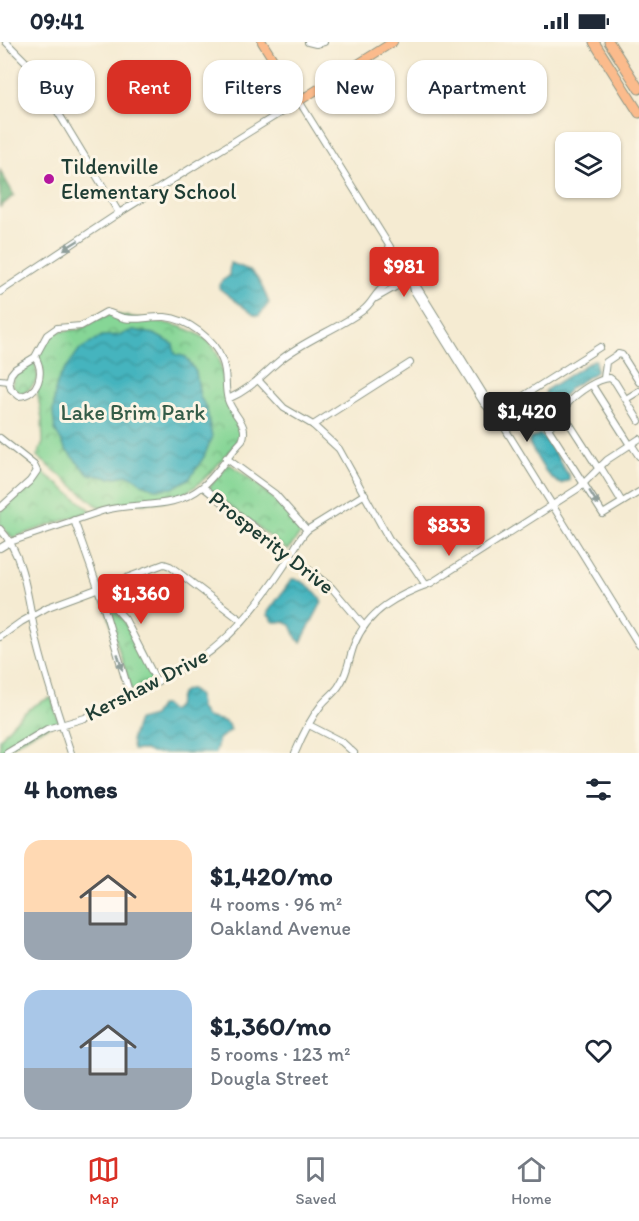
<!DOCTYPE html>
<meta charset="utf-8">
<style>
body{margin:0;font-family:Itim,sans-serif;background:#f2f2f3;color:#1f2937;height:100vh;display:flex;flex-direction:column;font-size:22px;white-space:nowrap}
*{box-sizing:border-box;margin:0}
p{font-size:20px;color:#747a83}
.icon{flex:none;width:33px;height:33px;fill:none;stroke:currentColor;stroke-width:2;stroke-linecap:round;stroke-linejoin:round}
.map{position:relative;height:711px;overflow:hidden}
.side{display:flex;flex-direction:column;background:#fff;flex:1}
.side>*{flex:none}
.top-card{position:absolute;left:18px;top:18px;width:603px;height:54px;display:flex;gap:12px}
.tools{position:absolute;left:555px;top:90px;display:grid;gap:12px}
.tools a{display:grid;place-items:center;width:66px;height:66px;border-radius:12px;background:#fff;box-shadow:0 2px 4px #0004;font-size:30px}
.price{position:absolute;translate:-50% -51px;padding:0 14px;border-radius:6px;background:#d93025;color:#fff;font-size:20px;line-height:39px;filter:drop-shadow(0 2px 3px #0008)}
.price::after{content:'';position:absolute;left:50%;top:36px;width:18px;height:14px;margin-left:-9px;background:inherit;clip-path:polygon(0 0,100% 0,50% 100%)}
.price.active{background:#222;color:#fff}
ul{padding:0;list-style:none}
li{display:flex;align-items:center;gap:18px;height:150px;padding:0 24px}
li span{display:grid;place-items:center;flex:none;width:168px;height:120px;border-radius:18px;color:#555}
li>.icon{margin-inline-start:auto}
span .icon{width:72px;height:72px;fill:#fffc;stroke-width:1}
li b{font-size:26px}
h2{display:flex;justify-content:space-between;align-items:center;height:72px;padding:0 24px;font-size:26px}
.tag{padding:0 21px;border-radius:18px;background:#fff;box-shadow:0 2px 4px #0004;font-size:21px;line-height:54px}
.tag.active{background:#d93025;color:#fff}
.status{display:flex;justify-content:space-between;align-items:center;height:42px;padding:0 30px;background:#fff;direction:ltr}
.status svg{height:16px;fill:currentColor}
.tab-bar{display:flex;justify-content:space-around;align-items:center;height:84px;border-top:2px solid #e0e1e3;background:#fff;font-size:16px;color:#747a83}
.tab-bar a{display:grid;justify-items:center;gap:3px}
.tab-bar .active{color:#d93025}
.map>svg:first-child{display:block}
.forest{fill:url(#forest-crowns);stroke:#467a5a;stroke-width:1.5}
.park{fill:url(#park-crowns);stroke:#528a65;stroke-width:1.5}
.water{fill:url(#water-waves);stroke:#327879;stroke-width:1.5}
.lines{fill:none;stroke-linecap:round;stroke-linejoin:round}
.minor-casing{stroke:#8a9483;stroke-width:8}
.major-casing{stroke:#8a9483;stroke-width:10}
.highway-casing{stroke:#8a9483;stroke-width:11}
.minor{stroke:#fff;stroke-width:6}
.major{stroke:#fbbb8c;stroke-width:8}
.highway{stroke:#fbbb8c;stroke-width:9}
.oneway{fill:#8f9e9a}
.poi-dot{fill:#b5179e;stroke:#fcf5e5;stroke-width:2}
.labels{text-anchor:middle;stroke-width:6;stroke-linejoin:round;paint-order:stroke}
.poi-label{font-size:22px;fill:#1f3d34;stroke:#fcf5e5;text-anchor:start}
.park-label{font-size:22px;fill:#345c48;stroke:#fcf5e5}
.street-label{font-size:22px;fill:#1f3d34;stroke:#fcf5e5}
</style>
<div class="status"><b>09:41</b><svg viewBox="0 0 49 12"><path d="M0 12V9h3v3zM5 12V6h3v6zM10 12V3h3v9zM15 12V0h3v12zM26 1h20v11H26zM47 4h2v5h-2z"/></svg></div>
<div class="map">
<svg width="639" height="711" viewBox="0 0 639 711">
<defs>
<pattern id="forest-crowns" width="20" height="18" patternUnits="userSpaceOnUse" patternTransform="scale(1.5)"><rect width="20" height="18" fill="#6cb77f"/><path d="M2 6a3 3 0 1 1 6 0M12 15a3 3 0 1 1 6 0" fill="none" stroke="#589669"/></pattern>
<pattern id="park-crowns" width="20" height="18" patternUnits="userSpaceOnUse" patternTransform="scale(1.5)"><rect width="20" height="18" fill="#86d696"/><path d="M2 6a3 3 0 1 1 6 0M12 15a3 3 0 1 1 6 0" fill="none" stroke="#6daf7b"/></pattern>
<pattern id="water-waves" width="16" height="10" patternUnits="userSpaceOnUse" patternTransform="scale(1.5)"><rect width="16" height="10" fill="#45b4be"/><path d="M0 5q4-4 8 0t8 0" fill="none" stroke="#39949b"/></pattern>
</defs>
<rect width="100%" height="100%" fill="#fcf5e5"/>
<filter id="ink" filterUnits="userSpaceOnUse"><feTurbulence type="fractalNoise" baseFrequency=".0167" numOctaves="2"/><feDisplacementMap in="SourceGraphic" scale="12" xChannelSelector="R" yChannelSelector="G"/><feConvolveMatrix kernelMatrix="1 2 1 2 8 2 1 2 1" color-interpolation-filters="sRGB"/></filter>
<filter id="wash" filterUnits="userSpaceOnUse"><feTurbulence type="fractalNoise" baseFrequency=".008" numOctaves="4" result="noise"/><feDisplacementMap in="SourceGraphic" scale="24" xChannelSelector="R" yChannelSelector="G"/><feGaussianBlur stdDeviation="1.35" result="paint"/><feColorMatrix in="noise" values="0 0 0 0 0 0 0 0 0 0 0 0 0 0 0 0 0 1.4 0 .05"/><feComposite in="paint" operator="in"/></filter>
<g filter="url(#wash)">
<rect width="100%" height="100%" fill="#f5ebd2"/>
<!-- forest -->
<path class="forest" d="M0,128L14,153L0,165Z"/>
<!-- park -->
<g class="park">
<path d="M113,272C142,278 201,280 216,309C222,320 225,347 228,360C232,374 244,383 239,398C214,426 196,456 155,460C136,462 118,459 100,466L37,414L43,401L42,376L37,348L43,328L37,313L43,301L55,290L81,287L102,274Z"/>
<path d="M33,319L35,320L38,336C33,344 29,350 20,351L12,344C13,329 22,326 33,319Z"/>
<path d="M228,421C261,443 277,458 303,488L289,507H286L208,447Z"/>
<path d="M40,428L92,469L12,496L0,482V470L32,442Z"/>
<path d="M108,563L123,577L152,636V639L136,648L131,647L106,566Z"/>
<path d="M50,656L52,657L59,680L35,690L0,711V697C13,680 28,664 50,656Z"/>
</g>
<!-- water -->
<g class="water">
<path d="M230,221C256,228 259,236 269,261L259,274L254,273L219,246L222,239L229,234Z"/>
<path d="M133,288L154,292L173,302L175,312L186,315L196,330L200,354L207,368L212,395L204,415L190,436L173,446L156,447L142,442L135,436L128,433L110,436L88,432L66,408L55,388L53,371L55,349L59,336L79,308L102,294L120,293Z"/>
<path d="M593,318H596V330L570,346L557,362L552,363L545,352L546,348Z"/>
<path d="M540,392L546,397L569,434V438L561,442C546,436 537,415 529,401L530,397Z"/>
<path d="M292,537C302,536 319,551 322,560L301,600L297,597L291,583L284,580H274L268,573V570Z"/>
<path d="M188,647H191L199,654L200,666L206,675C217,679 226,675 231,688L219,697L215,711H152L145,708H133L131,698L138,678L153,674L160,663H164L171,669C180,665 178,657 182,650Z"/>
</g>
</g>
<g filter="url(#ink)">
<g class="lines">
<defs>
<g id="minor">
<path d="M6,0L30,24L119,171"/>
<path d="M308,0L316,2L324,0"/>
<path d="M411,236L414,249L483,360L490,368"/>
<path d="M0,250L119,171L299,59L405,229L418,246L639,603"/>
<path d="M376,256L411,236"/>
<path d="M604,336L606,320L618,312L622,313L639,340"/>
<path d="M0,338L9,339"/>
<path d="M259,339L284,366L313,383L339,407L389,497L413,524L426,543"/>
<path d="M592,343L630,403"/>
<path d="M228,357C251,347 261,334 279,319C304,298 336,288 362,269C371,263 373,255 380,248C387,241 397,235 405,229"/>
<path d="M626,357L639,349"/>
<path d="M562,370L598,426"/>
<path d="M495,372L600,305"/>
<path d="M639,379L615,340L610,336C597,337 578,350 569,360C561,369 558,378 548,386L603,472L639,450"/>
<path d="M313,383L410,321"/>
<path d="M0,396L34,423L37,429L30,439L0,466"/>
<path d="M631,402L639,414"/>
<path d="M226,416L275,452L307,488"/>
<path d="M600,424L622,460"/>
<path d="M203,445L332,546L364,584"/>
<path d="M74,478L98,546L130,653"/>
<path d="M0,487C24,512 28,558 35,591C44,631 58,672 71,711"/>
<path d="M0,506L10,500L102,469C135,459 173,469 202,445C217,433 228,413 242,399C250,382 233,374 228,358C224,345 228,331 222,318C214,297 188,277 165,275C152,274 136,279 124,276C118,275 113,271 106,270L81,284L57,286L47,293L35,315L15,327L11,332L9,339L11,347L19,354C39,353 45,330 35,315"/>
<path d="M98,547L125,577L157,640"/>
<path d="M0,595L21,580L48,565L164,522L170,524L242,579"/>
<path d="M309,683L342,700L354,711"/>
<path d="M7,711L47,687L85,676L195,620C231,598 261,559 284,524C292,512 297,499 307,488L365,452"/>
<path d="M295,711C302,694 310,677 322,662C328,655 336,650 340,642C348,630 349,616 354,603C368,568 398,553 431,541L579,446L607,418L639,397"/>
</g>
<path id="major" d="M262,0L299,59L393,0"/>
<g id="highway">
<path d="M594,0L639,71"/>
<path d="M609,0L639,47"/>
</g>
</defs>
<!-- minor casing -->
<use href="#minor" class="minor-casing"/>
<!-- major casing -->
<use href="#major" class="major-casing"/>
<!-- highway casing -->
<use href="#highway" class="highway-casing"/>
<!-- minor -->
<use href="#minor" class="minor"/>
<!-- major -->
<use href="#major" class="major"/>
<!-- highway -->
<use href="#highway" class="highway"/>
</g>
<!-- one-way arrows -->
<defs><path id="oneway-solid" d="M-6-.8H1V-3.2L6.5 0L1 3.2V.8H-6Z" transform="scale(1.5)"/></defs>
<g class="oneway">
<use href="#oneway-solid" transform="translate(71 203) rotate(148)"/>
<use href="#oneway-solid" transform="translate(594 456) rotate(58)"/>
<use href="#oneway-solid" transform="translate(120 620) rotate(73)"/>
</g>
</g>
<!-- markers -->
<circle class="poi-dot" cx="49" cy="137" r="6"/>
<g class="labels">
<!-- poi labels -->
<g class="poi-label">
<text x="61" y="132">Tildenville<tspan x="61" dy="25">Elementary School</tspan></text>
</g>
<!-- park labels -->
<g class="park-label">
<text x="133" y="378">Lake Brim Park</text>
</g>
<!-- street labels -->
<g class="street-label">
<text transform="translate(272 500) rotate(38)" y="8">Prosperity Drive</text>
<text transform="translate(146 642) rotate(-27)" y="8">Kershaw Drive</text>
</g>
</g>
</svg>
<div class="tools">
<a><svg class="icon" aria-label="layers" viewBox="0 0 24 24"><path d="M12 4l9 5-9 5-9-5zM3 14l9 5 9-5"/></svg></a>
</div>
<b class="price" style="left:404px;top:256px">$981</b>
<b class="price active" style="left:527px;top:401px">$1,420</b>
<b class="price" style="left:449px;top:515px">$833</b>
<b class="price" style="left:141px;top:583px">$1,360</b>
<div class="top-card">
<a class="tag">Buy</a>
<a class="tag active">Rent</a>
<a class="tag">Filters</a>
<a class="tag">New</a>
<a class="tag">Apartment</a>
</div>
</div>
<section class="side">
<h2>4 homes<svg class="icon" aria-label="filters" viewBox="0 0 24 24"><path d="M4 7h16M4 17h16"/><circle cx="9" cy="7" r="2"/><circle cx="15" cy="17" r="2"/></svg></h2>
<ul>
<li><span style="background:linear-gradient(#ffd9b3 60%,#9aa5b1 0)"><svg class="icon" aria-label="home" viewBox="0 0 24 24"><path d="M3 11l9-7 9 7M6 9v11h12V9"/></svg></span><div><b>$1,420/mo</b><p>4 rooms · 96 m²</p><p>Oakland Avenue</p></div><svg class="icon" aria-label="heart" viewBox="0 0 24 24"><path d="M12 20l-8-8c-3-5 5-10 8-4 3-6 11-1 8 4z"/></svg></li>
<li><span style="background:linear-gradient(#a9c7e8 65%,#9aa5b1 0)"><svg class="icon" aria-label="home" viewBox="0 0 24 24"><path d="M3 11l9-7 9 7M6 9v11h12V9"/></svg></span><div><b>$1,360/mo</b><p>5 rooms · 123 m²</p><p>Dougla Street</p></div><svg class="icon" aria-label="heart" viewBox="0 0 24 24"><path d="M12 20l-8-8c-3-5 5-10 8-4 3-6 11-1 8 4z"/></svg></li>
</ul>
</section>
<nav class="tab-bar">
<a class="active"><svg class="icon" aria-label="map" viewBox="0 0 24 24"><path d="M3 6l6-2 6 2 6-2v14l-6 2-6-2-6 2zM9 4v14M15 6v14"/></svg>Map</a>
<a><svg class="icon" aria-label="saved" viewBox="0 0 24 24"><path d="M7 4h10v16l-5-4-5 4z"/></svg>Saved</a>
<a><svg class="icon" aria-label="home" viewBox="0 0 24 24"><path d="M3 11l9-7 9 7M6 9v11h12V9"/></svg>Home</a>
</nav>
